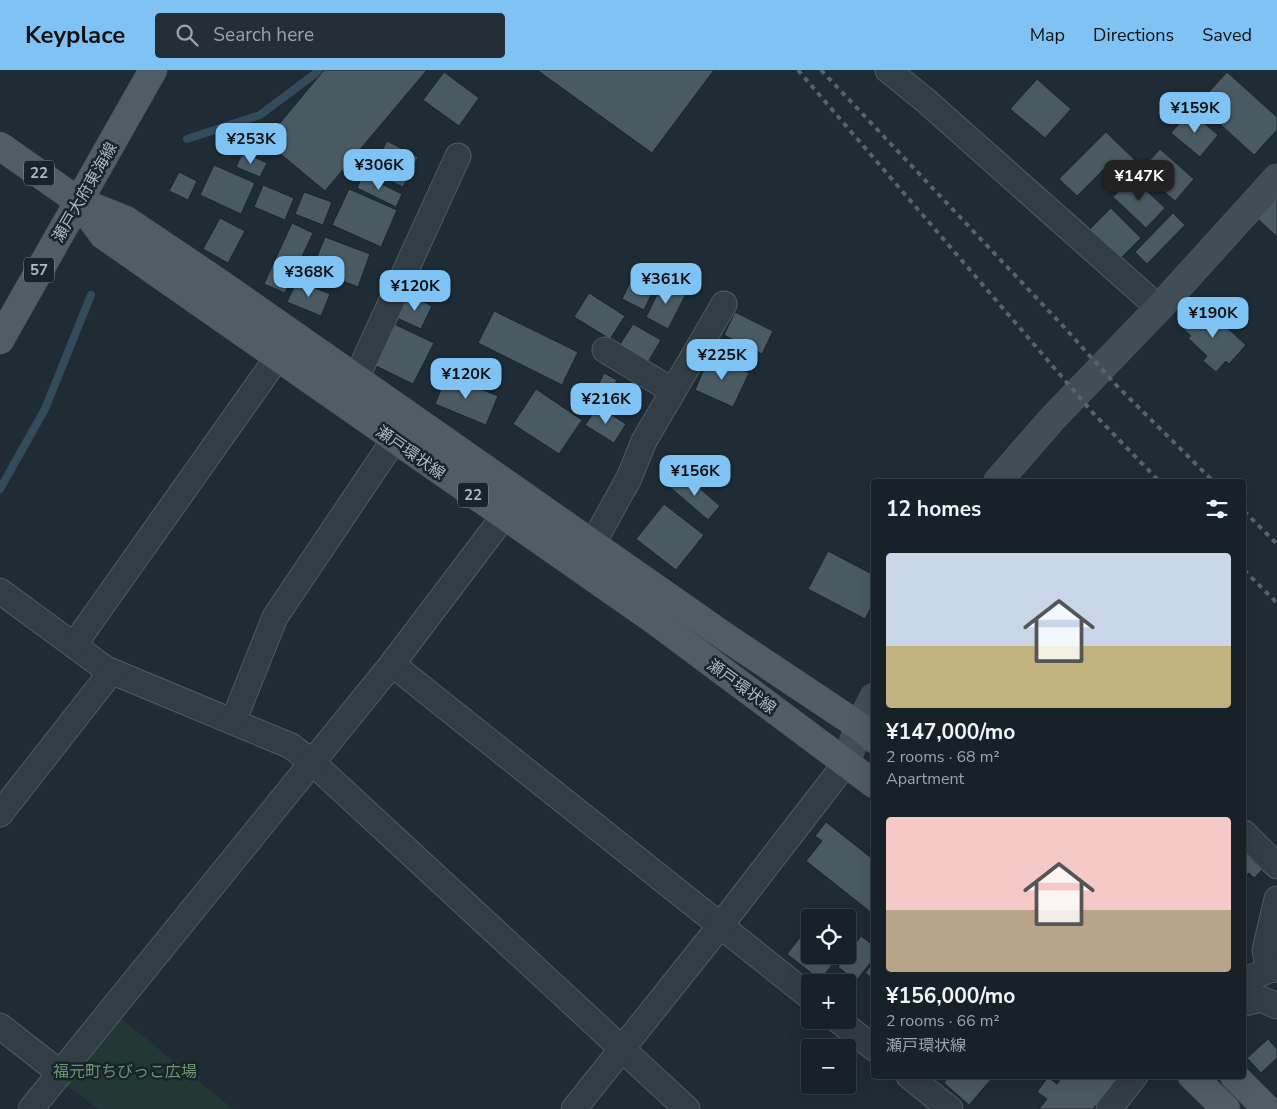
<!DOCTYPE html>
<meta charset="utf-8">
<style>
body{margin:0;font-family:"Nunito Sans","Noto Sans JP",sans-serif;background:#242e34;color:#f1f3f6;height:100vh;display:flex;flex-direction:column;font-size:19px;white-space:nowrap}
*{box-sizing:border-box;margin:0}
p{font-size:16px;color:#9ea3a8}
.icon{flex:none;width:28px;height:28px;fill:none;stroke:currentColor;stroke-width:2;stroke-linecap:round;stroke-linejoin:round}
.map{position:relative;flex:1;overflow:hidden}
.drawer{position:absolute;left:871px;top:409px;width:375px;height:600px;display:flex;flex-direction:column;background:#172128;border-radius:5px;box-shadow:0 5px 20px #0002,0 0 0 1px #363e45}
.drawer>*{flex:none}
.tools{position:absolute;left:801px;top:839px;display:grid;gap:10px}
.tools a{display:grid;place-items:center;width:55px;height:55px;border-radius:5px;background:#172128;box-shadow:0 5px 20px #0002,0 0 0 1px #363e45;font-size:25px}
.price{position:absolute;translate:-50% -42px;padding:0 11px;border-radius:10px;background:#7fc3f5;color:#111;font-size:16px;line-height:32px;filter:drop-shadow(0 1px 2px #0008)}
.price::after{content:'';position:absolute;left:50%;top:30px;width:15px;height:11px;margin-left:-8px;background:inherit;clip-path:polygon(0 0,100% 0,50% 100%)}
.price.selected{background:#222;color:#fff}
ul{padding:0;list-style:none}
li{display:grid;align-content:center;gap:10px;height:265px;padding:0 15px}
li span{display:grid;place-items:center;height:155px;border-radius:5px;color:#555}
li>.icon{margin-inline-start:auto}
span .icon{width:90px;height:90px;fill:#fffc;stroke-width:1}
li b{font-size:21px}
h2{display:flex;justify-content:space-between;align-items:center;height:60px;padding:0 15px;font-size:21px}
header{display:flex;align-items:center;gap:30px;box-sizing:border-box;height:70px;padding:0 25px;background:#7fc3f5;color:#111}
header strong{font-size:24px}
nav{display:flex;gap:28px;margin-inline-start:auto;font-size:18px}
.search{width:350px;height:45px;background:#242e34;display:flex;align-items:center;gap:12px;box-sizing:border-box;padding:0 18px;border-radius:5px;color:#9ea3a8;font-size:19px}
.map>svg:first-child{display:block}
.green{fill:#223835}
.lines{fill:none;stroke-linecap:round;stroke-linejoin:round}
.stream{stroke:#334c5c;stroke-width:8}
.building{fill:#4a5a63;stroke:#1a252c}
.street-casing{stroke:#505c64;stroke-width:27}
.secondary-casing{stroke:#505c64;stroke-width:29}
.primary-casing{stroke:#3c474f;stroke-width:29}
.street{stroke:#323e45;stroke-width:25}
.secondary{stroke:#414e58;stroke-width:28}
.primary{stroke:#505d66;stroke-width:28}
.rail{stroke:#54636c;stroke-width:4;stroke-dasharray:5 5;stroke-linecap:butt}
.labels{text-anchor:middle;stroke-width:5;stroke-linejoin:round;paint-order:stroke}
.shield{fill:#18232a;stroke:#808c95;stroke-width:1}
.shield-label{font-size:15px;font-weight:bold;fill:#acb9c3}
.street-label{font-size:16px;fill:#acb9c3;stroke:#18232a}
.park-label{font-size:16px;fill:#6d976f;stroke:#18232a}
</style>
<header>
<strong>Keyplace</strong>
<div class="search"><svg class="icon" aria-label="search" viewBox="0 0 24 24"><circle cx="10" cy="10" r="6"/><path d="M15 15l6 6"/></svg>Search here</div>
<nav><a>Map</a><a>Directions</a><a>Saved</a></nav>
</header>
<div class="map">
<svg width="1277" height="1039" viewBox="0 0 1277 1039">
<rect width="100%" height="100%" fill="#1f2c35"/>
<!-- green -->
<path class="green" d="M119,947L233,1039H99L64,1014Z"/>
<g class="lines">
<!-- stream -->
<g class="stream">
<path d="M187,69L260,45L320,0"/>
<path d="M0,419L45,339L91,225"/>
</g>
</g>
<!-- building -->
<g class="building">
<path d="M324,0H427L325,121L265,71Z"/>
<path d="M537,0H714L652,83Z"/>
<path d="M444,2L479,28L459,56L423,30Z"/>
<path d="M1227,2L1277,47V60L1254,85L1198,34Z"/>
<path d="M1037,9L1071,39L1045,68L1010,39Z"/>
<path d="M1190,41L1218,65L1200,87L1171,63Z"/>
<path d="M1106,62L1138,93L1121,111L1106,97L1077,126L1059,109Z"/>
<path d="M387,71L418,87L403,117L371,102Z"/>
<path d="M1160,79L1194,109L1175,131L1140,101Z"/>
<path d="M243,82L267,93L260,107L236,97Z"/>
<path d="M214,95L255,113L241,144L200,125Z"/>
<path d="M179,102L197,111L188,130L169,121Z"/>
<path d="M363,105L402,124L396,137L357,118Z"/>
<path d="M1132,107L1165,138L1146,158L1113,127Z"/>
<path d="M263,115L294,128L285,150L254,137Z"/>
<path d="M349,119L397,140L381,177L332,155Z"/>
<path d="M304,122L332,132L323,155L295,144Z"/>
<path d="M1277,128V167L1257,148Z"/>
<path d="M1111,138L1141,168L1119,190L1089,160Z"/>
<path d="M1173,143L1185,155L1147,194L1135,182Z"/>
<path d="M220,148L245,161L228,193L203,179Z"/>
<path d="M292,153L313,163L285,223L264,214Z"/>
<path d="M325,167L370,184L358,217L312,199Z"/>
<path d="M635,202L657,212L644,240L622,229Z"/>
<path d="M297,211L330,224L321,246L287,232Z"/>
<path d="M664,211L687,222L668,259L646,247Z"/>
<path d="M589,223L625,246L610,269L574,247Z"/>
<path d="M409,225L432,236L421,259L397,248Z"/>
<path d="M1205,238L1246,275L1229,294L1226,291L1216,302L1203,291L1207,286L1188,268L1191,266L1179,255L1190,243L1195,248Z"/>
<path d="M494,241L578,282L562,315L478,273Z"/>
<path d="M735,242L773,261L762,284L724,265Z"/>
<path d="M390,252L434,273L413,314L370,293Z"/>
<path d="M633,254L661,270L645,297L617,279Z"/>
<path d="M710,285L749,303L733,337L695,320Z"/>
<path d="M604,303L617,310L608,326L596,319Z"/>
<path d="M447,305L498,326L486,355L435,334Z"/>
<path d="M536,319L582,350L559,384L513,354Z"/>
<path d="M598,336L626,354L614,373L585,355Z"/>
<path d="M682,403L720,436L708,450L670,417Z"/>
<path d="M664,434L704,465L676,500L636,469Z"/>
<path d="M828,481L874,505V532L865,549L808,519Z"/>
<path d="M826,752L874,790L873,844L806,791L822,771L815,766Z"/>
<path d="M1244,781L1262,800L1254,808L1249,803L1244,807Z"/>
<path d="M810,855V885H840L820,910L787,884Z"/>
<path d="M861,866L874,876V888L856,911L838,897Z"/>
<path d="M874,892V909L865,903Z"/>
<path d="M1268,969L1277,979V988L1261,1003L1247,988Z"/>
<path d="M949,1006H994L969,1035L944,1013Z"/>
<path d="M1063,1006H1119L1093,1039H1039L1047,1029L1037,1022L1048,1007L1057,1014Z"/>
</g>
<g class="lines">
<defs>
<g id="street">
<path d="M888,0L925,30L1159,238"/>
<path d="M605,280L673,321"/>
<path d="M356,309L458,86"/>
<path d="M592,475L629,408L644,371L724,234"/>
<path d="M0,521L106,599L291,676L313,693L687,1039"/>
<path d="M74,575L277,288"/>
<path d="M392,594L810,927"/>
<path d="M233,652L275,547L394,370"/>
<path d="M0,744L112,601"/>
<path d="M1244,763L1277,796"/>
<path d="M1269,900L1265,880L1277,829"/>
<path d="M1244,911L1269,900L1277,898"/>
<path d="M1244,933L1261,929L1277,936"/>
<path d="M838,950L874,978"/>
<path d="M0,956L60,1003"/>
<path d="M909,1006L950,1039"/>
<path d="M31,1039L392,594L504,446"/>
<path d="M574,1039L720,856L846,693"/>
<path d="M1109,1039L1135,1006"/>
</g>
<g id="secondary">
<path d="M998,411L1053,348L1159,238L1277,108"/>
<path d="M846,693L859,656L874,627"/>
</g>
<g id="primary">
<path d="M0,76L78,131L103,165L654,550L874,714"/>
<path d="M78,131L126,150L221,214L727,568L859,656L874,669"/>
<path d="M0,270L153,0"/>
<path d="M1192,1006L1226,1039"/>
<path d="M1234,1006L1267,1039"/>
</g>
</defs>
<!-- street casing -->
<use href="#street" class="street-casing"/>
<!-- secondary casing -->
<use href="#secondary" class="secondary-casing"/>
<!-- primary casing -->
<use href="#primary" class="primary-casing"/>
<!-- street -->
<use href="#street" class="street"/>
<!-- secondary -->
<use href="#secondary" class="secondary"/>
<!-- primary -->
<use href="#primary" class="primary"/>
<!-- rail -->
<g class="rail">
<path d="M798,0L1093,343L1159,411"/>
<path d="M821,0L1063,256L1117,316L1213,411"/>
<path d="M1244,441L1277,474"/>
<path d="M1244,500L1277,533"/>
</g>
</g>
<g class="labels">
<!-- shield labels -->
<g class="shield">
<rect x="24" y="90.5" width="30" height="25" rx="4"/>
<rect x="24" y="187.5" width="30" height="25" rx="4"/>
<rect x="458" y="412.5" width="30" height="25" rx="4"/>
</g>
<g class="shield-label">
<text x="39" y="108">22</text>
<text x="39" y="205">57</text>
<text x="473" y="430">22</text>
</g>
<!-- street labels -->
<g class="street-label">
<text transform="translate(84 122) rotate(-60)" y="6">瀬戸大府東海線</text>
<text transform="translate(411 382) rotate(35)" y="6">瀬戸環状線</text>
<text transform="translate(742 616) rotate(36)" y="6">瀬戸環状線</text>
</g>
<!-- park labels -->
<g class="park-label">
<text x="125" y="1007">福元町ちびっこ広場</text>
</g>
</g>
</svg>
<div class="tools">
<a><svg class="icon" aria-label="locate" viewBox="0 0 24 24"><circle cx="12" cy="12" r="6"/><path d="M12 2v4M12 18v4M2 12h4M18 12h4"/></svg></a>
<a>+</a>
<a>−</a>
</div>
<b class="price" style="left:1195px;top:64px">¥159K</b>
<b class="price" style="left:251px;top:95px">¥253K</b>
<b class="price" style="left:379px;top:121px">¥306K</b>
<b class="price selected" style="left:1139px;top:132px">¥147K</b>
<b class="price" style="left:309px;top:228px">¥368K</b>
<b class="price" style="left:666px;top:235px">¥361K</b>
<b class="price" style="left:415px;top:242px">¥120K</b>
<b class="price" style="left:1213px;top:269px">¥190K</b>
<b class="price" style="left:722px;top:311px">¥225K</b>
<b class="price" style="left:466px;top:330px">¥120K</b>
<b class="price" style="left:606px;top:355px">¥216K</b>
<b class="price" style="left:695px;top:427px">¥156K</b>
<section class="drawer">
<h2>12 homes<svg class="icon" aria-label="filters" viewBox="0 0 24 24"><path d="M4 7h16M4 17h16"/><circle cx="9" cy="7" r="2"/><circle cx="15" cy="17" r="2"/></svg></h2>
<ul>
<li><span style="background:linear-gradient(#c9d6e8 60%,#c2b280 0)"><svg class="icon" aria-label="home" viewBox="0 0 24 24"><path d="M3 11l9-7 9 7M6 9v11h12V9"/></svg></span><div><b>¥147,000/mo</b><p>2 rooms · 68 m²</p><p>Apartment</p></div></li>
<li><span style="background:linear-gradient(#f6c9c9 60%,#b9a48a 0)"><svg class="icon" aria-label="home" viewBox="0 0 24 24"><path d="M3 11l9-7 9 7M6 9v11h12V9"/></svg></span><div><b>¥156,000/mo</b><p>2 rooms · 66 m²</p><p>瀬戸環状線</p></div></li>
</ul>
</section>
</div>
